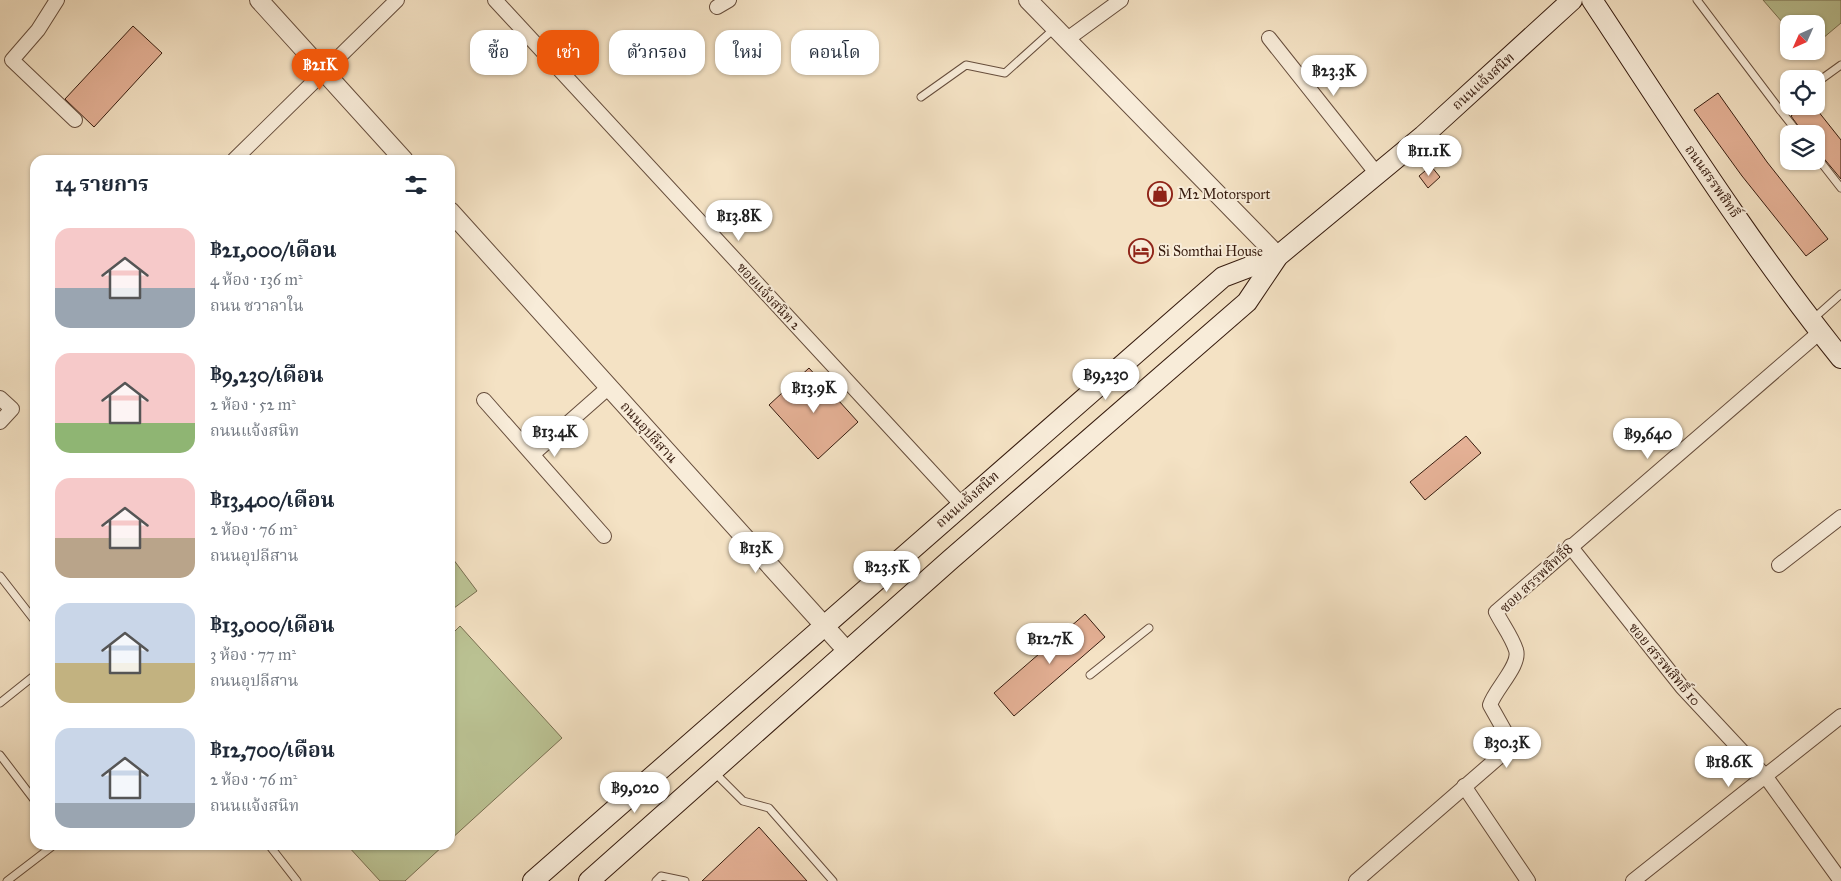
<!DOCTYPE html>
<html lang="th">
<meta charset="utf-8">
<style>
body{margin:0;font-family:"IM FELL Great Primer","Noto Serif Thai",serif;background:#f6f6f7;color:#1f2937;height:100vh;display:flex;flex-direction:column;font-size:19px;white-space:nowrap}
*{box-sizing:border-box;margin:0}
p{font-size:16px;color:#747a83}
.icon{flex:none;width:28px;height:28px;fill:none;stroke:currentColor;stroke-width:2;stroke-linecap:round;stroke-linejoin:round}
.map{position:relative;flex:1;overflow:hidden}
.details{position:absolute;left:30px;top:155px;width:425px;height:695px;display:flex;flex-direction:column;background:#fff;border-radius:15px;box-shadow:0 1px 4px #0004}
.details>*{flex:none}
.banner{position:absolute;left:470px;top:30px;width:475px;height:45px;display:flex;gap:10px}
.needle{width:32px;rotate:225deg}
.tools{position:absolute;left:1780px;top:15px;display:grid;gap:10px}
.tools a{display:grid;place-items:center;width:45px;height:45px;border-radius:10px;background:#fff;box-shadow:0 1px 4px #0004;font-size:25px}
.price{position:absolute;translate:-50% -42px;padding:0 11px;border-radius:18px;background:#fff;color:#222;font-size:16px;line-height:32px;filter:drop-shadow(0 1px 2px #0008)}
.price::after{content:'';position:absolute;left:50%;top:30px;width:15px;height:11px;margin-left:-8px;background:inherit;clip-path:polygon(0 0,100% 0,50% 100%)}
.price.selected{background:#ea580c;color:#fff}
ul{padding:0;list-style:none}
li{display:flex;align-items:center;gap:15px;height:125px;padding:0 25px}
li span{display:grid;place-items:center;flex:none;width:140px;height:100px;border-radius:15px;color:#555}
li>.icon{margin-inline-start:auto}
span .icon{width:60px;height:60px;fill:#fffc;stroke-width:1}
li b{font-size:21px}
h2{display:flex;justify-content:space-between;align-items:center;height:60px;padding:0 25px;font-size:21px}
.tag{padding:0 18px;border-radius:15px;background:#fff;box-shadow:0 1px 4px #0004;font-size:18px;line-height:45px}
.tag.selected{background:#ea580c;color:#fff}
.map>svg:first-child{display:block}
.green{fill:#bbc394;stroke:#786f51}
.building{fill:#e5b196;stroke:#361b0e}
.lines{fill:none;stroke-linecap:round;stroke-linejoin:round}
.service-casing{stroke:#664d3c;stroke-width:9}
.minor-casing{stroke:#664d3c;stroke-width:16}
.tertiary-casing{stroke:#664d3c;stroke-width:20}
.secondary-casing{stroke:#361b0e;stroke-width:22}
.service{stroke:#f8ecd9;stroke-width:7}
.minor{stroke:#f8ecd9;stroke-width:14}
.tertiary{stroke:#f8ecd9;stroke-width:18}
.secondary{stroke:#f8ecd9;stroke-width:20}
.labels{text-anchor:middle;stroke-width:4;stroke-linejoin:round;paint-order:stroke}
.street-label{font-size:14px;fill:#361b0e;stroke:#f8ecd9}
.poi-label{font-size:14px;fill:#361b0e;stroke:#f8ecd9;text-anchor:start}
</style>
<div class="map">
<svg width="1841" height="881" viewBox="0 0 1841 881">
<rect width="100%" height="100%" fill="#f4e2c4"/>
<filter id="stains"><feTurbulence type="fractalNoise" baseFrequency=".004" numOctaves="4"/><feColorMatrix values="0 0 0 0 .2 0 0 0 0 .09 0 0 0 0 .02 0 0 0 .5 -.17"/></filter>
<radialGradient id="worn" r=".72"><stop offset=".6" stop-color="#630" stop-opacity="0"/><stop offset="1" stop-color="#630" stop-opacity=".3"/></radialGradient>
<!-- green -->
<g class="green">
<path d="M1763,0H1841V23L1816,44V24H1789V30Z"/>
<path d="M450,555L477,591L450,611Z"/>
<path d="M460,626L562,738L450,840V636Z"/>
<path d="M347,845H444L405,881H380Z"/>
</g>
<!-- building -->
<g class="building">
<path d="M133,26L162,53L94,127L65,99Z"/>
<path d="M1718,93L1767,162L1828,239L1806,256L1742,176L1694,110Z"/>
<path d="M1803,106H1814L1841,140V179L1816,149V134H1804L1791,116Z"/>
<path d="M1431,166L1440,177L1428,188L1419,176Z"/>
<path d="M809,368L858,422L818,459L769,405Z"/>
<path d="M1466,436L1481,453L1425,500L1410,482Z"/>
<path d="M1085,614L1105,637L1014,716L994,693Z"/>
<path d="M759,827L807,881H702Z"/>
</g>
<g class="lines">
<defs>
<g id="service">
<path d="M1697,0L1780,110L1789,103"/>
<path d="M1816,83L1841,65"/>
<path d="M921,97L966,65L1005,73L1055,28"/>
<path d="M1780,110L1799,134"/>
<path d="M1816,156L1841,188"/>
<path d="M1813,319L1841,294"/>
<path d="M0,576L35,621"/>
<path d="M1090,675L1149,628"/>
<path d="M0,703L35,675"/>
<path d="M0,755L35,801"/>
<path d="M714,772L743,801L769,808L833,881"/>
<path d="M269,845L297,881"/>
<path d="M7,881L54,845"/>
<path d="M656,881L661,876L685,881"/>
</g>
<g id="minor">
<path d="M57,0L38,30L12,60L75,120"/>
<path d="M495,0L961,504"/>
<path d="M717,7L729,0"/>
<path d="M1269,38L1377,174"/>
<path d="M1066,40L1121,0"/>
<path d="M234,160L397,0"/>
<path d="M0,398L12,409L0,422"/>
<path d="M484,400L604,536"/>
<path d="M533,454L609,387"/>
<path d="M1570,546L1682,687L1766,777L1841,881"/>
<path d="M1779,565L1841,517"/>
<path d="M1464,786L1528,881"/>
<path d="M1356,881L1507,750L1508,737L1490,705C1495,689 1521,665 1516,650C1512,637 1502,624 1496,612L1820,332"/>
<path d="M1633,881L1841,716"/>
</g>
<g id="tertiary">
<path d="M259,0L404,160"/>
<path d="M1028,0L1278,256"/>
<path d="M450,211L848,652"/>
</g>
<g id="secondary">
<path d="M1592,0C1672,121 1750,245 1841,358"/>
<path d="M533,881L1223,277L1278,256"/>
<path d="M589,881L950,560L1247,302L1278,256L1423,136L1572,0"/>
</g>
</defs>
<!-- service casing -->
<use href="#service" class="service-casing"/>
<!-- minor casing -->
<use href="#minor" class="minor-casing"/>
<!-- tertiary casing -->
<use href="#tertiary" class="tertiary-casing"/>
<!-- secondary casing -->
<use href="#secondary" class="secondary-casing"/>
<!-- service -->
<use href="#service" class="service"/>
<!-- minor -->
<use href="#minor" class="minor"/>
<!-- tertiary -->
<use href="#tertiary" class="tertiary"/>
<!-- secondary -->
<use href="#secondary" class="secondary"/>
</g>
<!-- icons -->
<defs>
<symbol id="shop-ring" viewBox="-11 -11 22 22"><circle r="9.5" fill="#f8ecd9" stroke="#8f2418" stroke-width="1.5"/><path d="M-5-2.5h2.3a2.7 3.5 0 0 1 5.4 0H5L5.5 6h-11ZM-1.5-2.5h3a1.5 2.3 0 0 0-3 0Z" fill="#8f2418"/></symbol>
<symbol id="hotel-ring" viewBox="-11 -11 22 22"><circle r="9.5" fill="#f8ecd9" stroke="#8f2418" stroke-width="1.5"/><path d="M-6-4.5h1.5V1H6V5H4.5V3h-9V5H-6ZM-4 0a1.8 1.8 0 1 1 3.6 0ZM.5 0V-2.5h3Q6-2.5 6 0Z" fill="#8f2418"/></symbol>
</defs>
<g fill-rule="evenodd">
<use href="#shop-ring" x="1146" y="180" width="28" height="28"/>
<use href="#hotel-ring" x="1127" y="237" width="28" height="28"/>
</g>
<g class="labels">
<!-- street labels -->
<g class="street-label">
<text transform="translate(1483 81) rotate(-42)" y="5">ถนนแจ้งสนิท</text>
<text transform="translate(1713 181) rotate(55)" y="5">ถนนสรรพสิทธิ์</text>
<text transform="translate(769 296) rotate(47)" y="5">ซอยแจ้งสนิท 2</text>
<text transform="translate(649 432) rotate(48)" y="5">ถนนอุปลีสาน</text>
<text transform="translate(967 499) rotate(-41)" y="5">ถนนแจ้งสนิท</text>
<text transform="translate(1536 578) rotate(-43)" y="5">ซอย สรรพสิทธิ์8</text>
<text transform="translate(1665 664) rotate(50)" y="5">ซอย สรรพสิทธิ์ 10</text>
</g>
<!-- poi labels -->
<g class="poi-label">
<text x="1178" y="199">M2 Motorsport</text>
<text x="1158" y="256">Si Somthai House</text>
</g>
</g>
<rect width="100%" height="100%" filter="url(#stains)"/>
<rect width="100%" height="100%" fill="url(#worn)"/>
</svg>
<div class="tools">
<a><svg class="needle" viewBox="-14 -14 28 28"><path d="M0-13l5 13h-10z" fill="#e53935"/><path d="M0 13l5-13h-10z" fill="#747a83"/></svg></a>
<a><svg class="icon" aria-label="locate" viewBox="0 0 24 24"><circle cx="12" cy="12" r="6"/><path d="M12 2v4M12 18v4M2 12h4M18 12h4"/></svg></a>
<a><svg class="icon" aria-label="layers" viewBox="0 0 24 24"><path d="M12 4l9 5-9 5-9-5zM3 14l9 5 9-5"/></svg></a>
</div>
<b class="price selected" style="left:320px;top:91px">฿21K</b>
<b class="price" style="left:1334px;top:97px">฿23.3K</b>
<b class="price" style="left:1429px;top:177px">฿11.1K</b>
<b class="price" style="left:739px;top:242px">฿13.8K</b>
<b class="price" style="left:1106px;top:401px">฿9,230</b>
<b class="price" style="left:814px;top:414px">฿13.9K</b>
<b class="price" style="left:555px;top:458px">฿13.4K</b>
<b class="price" style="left:1648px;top:460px">฿9,640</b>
<b class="price" style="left:756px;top:574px">฿13K</b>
<b class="price" style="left:887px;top:593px">฿23.5K</b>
<b class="price" style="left:1050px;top:665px">฿12.7K</b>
<b class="price" style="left:1507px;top:769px">฿30.3K</b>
<b class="price" style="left:1729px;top:788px">฿18.6K</b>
<b class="price" style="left:635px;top:814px">฿9,020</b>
<div class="banner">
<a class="tag">ซื้อ</a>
<a class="tag selected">เช่า</a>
<a class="tag">ตัวกรอง</a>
<a class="tag">ใหม่</a>
<a class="tag">คอนโด</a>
</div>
<section class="details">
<h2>14 รายการ<svg class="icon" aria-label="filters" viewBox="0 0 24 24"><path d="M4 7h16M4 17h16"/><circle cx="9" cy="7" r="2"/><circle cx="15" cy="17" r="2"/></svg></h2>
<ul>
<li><span style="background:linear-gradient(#f6c9c9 60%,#9aa5b1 0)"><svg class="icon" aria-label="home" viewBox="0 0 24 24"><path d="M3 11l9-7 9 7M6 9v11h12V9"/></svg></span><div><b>฿21,000/เดือน</b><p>4 ห้อง · 136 m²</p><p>ถนน ชวาลาใน</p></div></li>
<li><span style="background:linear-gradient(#f6c9c9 70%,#8fb573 0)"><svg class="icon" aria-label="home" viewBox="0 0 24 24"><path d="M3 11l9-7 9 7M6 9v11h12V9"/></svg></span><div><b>฿9,230/เดือน</b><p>2 ห้อง · 52 m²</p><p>ถนนแจ้งสนิท</p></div></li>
<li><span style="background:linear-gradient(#f6c9c9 60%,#b9a48a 0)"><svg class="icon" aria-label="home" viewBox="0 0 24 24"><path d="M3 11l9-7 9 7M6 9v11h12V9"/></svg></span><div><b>฿13,400/เดือน</b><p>2 ห้อง · 76 m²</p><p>ถนนอุปลีสาน</p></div></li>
<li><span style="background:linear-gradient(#c9d6e8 60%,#c2b280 0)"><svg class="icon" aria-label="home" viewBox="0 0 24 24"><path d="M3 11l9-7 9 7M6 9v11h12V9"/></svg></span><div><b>฿13,000/เดือน</b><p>3 ห้อง · 77 m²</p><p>ถนนอุปลีสาน</p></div></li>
<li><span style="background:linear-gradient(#c9d6e8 75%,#9aa5b1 0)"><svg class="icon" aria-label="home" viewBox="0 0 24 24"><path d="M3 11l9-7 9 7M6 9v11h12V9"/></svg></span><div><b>฿12,700/เดือน</b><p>2 ห้อง · 76 m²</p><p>ถนนแจ้งสนิท</p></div></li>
</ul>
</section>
</div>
